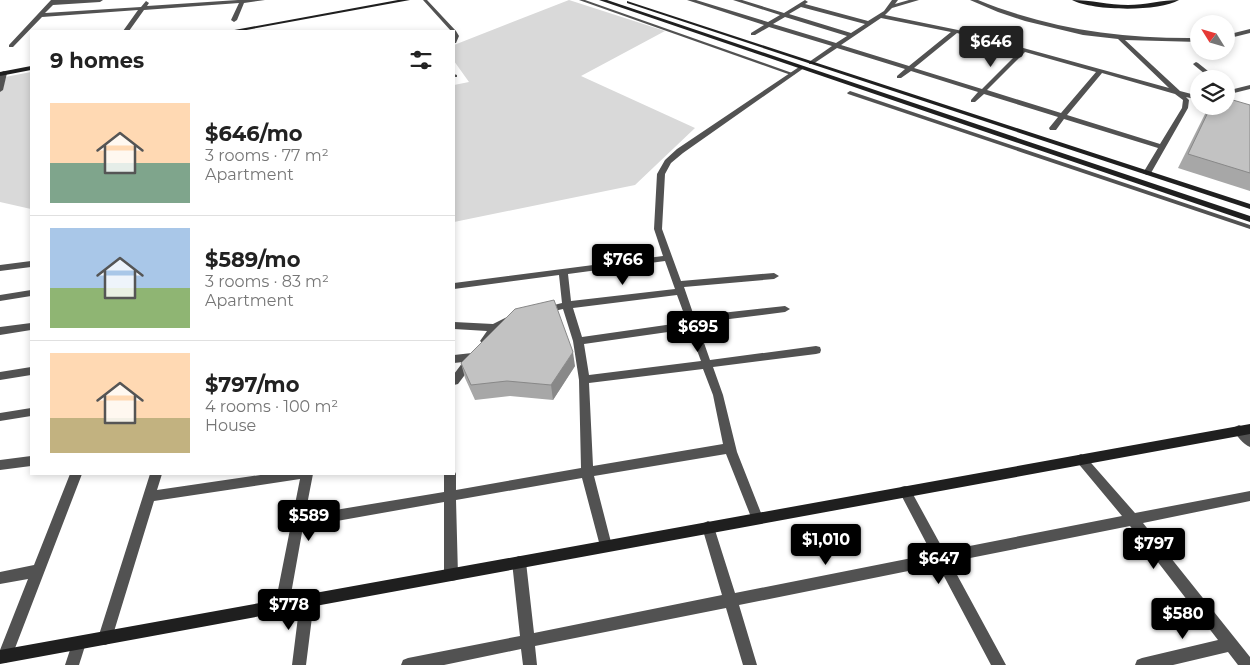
<!DOCTYPE html>
<meta charset="utf-8">
<style>
body{margin:0;font-family:Montserrat,sans-serif;background:#f6f6f6;color:#222;height:100vh;display:flex;flex-direction:column;font-size:19px;white-space:nowrap}
*{box-sizing:border-box;margin:0}
p{font-size:16px;color:#767676}
.icon{flex:none;width:28px;height:28px;fill:none;stroke:currentColor;stroke-width:2;stroke-linecap:round;stroke-linejoin:round}
.map{position:relative;flex:1;overflow:hidden}
.sheet{position:absolute;left:30px;top:30px;width:425px;height:445px;display:flex;flex-direction:column;background:#fff;border-radius:0px;box-shadow:0 2px 8px #0003}
.sheet>*{flex:none}
.needle{width:32px;rotate:307deg}
.buttons{position:absolute;left:1190px;top:15px;display:grid;gap:10px}
.buttons a{display:grid;place-items:center;width:45px;height:45px;border-radius:50%;background:#fff;box-shadow:0 2px 8px #0003;font-size:25px}
.price{position:absolute;translate:-50% -42px;padding:0 11px;border-radius:5px;background:#000;color:#fff;font-size:16px;line-height:32px;filter:drop-shadow(0 1px 2px #0008)}
.price::after{content:'';position:absolute;left:50%;top:30px;width:15px;height:11px;margin-left:-8px;background:inherit;clip-path:polygon(0 0,100% 0,50% 100%)}
.price.active{background:#222;color:#fff}
ul{padding:0;list-style:none}
li{display:flex;align-items:center;gap:15px;height:125px;padding:0 20px}
li+li{border-top:1px solid #e0e0e0}
li span{display:grid;place-items:center;flex:none;width:140px;height:100px;border-radius:0px;color:#555}
li>.icon{margin-inline-start:auto}
span .icon{width:60px;height:60px;fill:#fffc;stroke-width:1}
li b{font-size:21px}
h2{display:flex;justify-content:space-between;align-items:center;height:60px;padding:0 20px;font-size:21px}
.map>svg:first-child{display:block}
.green{fill:#d9d9d9}
.lines{fill:none;stroke-linecap:round;stroke-linejoin:round}
.lane{fill:#525252;fill-rule:evenodd}
.street{fill:#525252;fill-rule:evenodd}
.secondary{fill:#1f1f1f;fill-rule:evenodd}
.wall{fill:#a7a7a7}
.shaded-wall{fill:#888}
.building{fill:#c2c2c2;stroke:#888}
</style>
<div class="map">
<svg width="1250" height="665" viewBox="0 0 1250 665">
<rect width="100%" height="100%" fill="#fff"/>
<!-- green -->
<g class="green">
<path d="M569,0L665,31L581,76L695,128L635,185L454,222V85L469,82L454,61V45Z"/>
<path d="M31,72V209L0,202V78Z"/>
</g>
<g class="lines">
<!-- lane -->
<g class="lane">
<path d="M423,0H427L456,31L459,36L456,43H454L455,36L454,31H451Z"/>
<path d="M579,0H585L795,74L791,75Z"/>
<path d="M454,74L457,75V77H454Z"/>
<path d="M850,91L1250,225V229L848,94L847,93Z"/>
</g>
<!-- street -->
<g class="street">
<path d="M51,0H103L100,2L53,5L45,13L141,7L146,1L149,3L147,6L238,0H265L244,3L237,20L234,22L231,20L239,3L144,10L129,31H123L138,10L42,17L13,47H9V45Z"/>
<path d="M687,0H696L768,22L780,15L733,0H742L784,13L805,0L808,2L805,4L868,21L884,11L892,0H898L895,4L909,0H919L892,8L885,15L958,30L1169,88L1118,39L1083,35L1025,21L998,12L970,0H978C1049,29 1122,39 1199,38V42L1125,40L1180,91L1199,96V100L1186,97L1189,100L1188,108L1151,173L1147,175L1143,173L1158,148L1064,119L1056,130H1050L1049,128L1058,117L984,94L975,102H971V100L978,92L911,71L901,78H897V76L905,69L837,48L813,64H809V62L832,46L769,27L755,35H751V33L764,25ZM801,7L865,24L851,33L789,14ZM785,17L847,36L836,43L773,24ZM881,18L951,32L909,66L841,45ZM957,33L1020,51L982,89L914,68ZM1025,52L1096,72L1061,113L987,90ZM1102,73L1175,94L1183,100L1182,108L1160,144L1067,115Z"/>
<path d="M1250,29V33L1226,39V35Z"/>
<path d="M1196,62L1198,63L1218,79H1211L1194,65L1193,64Z"/>
<path d="M799,67L804,68L683,153L671,163L665,174L662,229L681,281L774,273L779,276L774,279L684,287L694,316L785,306L790,309L785,312L697,323L710,360L816,346L820,347L821,350L820,353L816,354L713,367L723,395L737,452L763,518L761,522L757,524L753,522L726,454L594,476L612,546L611,550L606,552L601,550L600,546L582,478L456,500L458,575L456,580L451,581L446,580L444,575V502L303,527L289,605L287,610L282,612L277,610L275,605L300,479L154,501L112,638L110,643L105,645L100,643L98,638L150,474H162L157,490L267,474H313L305,515L444,492V474H454V470L456,474V490L581,468L579,380L573,341L563,309L545,313L540,310L542,308L562,303L559,275L454,289V283L663,256L654,229L657,174L665,160L677,149ZM665,261L675,289L571,301L568,274ZM677,295L687,322L582,337L573,308ZM689,329L701,361L589,375L584,344ZM703,369L713,395L723,444L593,466L589,383Z"/>
<path d="M4,71L7,73L3,90L0,92V76L2,72Z"/>
<path d="M1250,85V89L1226,95V91Z"/>
<path d="M31,261V267L0,271V265Z"/>
<path d="M31,290V296L0,301V295Z"/>
<path d="M511,315L514,316L516,318C512,322 507,324 502,327C496,332 493,342 485,345L480,341L487,331L454,329V322L493,324Z"/>
<path d="M31,323V330L0,335V327Z"/>
<path d="M472,353L476,354L477,357L476,360L458,384L454,385V374L463,362L454,363V355Z"/>
<path d="M31,367V375L0,380V372Z"/>
<path d="M31,408V416L0,421V413Z"/>
<path d="M1239,425L1243,427L1250,434V447C1243,444 1237,436 1233,430L1235,427Z"/>
<path d="M1081,454L1085,456L1135,513L1250,491V501L1143,523L1250,657V665H1238L1228,652L1173,665H1135L1137,660L1142,658L1218,640L1130,526L950,562L1006,665H991L938,565L739,605L757,665H743L726,608L535,646L537,665H523L521,649L444,665H401L403,660L408,658L520,636L512,562L514,558L519,556L524,558L526,562L534,633L722,595L702,527L704,523L708,521L712,523L714,527L735,593L932,554L899,491L901,487L905,486L909,487L944,551L1122,516L1077,462L1075,459L1077,456Z"/>
<path d="M31,456V466L0,470V460Z"/>
<path d="M70,474H82L12,656L10,661L5,663L0,661V650L28,579L0,584V572L34,565Z"/>
<path d="M307,594L312,596L314,601L306,665H292L300,601L302,596Z"/>
<path d="M79,636L84,638L86,643L79,665H65L74,638Z"/>
</g>
<!-- secondary -->
<g class="secondary">
<path d="M398,0H410L241,31H229Z"/>
<path d="M599,0H607L1250,216V222Z"/>
<path d="M1072,0C1091,0 1109,5 1128,5C1145,5 1162,0 1179,0C1159,12 1093,11 1072,0Z"/>
<path d="M627,1L1250,204V209L627,3Z"/>
<path d="M31,66V70L0,76V72Z"/>
<path d="M1250,424V434L0,664V650Z"/>
</g>
</g>
<!-- wall -->
<g class="wall">
<path d="M1250,105V191L1178,168L1209,106Z"/>
<path d="M461,363L575,366L553,400L510,396L475,400L465,378Z"/>
</g>
<!-- shaded-wall -->
<path class="shaded-wall" d="M573,352L575,366L553,400L551,385Z"/>
<!-- building -->
<g class="building">
<path d="M1226,98L1250,105V173L1188,154L1211,106H1226Z"/>
<path d="M554,300L573,352L551,385L507,381L471,385L461,363L515,309Z"/>
</g>
</svg>
<div class="buttons">
<a><svg class="needle" viewBox="-14 -14 28 28"><path d="M0-13l5 13h-10z" fill="#e53935"/><path d="M0 13l5-13h-10z" fill="#767676"/></svg></a>
<a><svg class="icon" aria-label="layers" viewBox="0 0 24 24"><path d="M12 4l9 5-9 5-9-5zM3 14l9 5 9-5"/></svg></a>
</div>
<b class="price active" style="left:991px;top:68px">$646</b>
<b class="price" style="left:623px;top:286px">$766</b>
<b class="price" style="left:698px;top:353px">$695</b>
<b class="price" style="left:309px;top:542px">$589</b>
<b class="price" style="left:826px;top:566px">$1,010</b>
<b class="price" style="left:1154px;top:570px">$797</b>
<b class="price" style="left:939px;top:585px">$647</b>
<b class="price" style="left:289px;top:631px">$778</b>
<b class="price" style="left:1183px;top:640px">$580</b>
<section class="sheet">
<h2>9 homes<svg class="icon" aria-label="filters" viewBox="0 0 24 24"><path d="M4 7h16M4 17h16"/><circle cx="9" cy="7" r="2"/><circle cx="15" cy="17" r="2"/></svg></h2>
<ul>
<li><span style="background:linear-gradient(#ffd9b3 60%,#7fa58c 0)"><svg class="icon" aria-label="home" viewBox="0 0 24 24"><path d="M3 11l9-7 9 7M6 9v11h12V9"/></svg></span><div><b>$646/mo</b><p>3 rooms · 77 m²</p><p>Apartment</p></div></li>
<li><span style="background:linear-gradient(#a9c7e8 60%,#8fb573 0)"><svg class="icon" aria-label="home" viewBox="0 0 24 24"><path d="M3 11l9-7 9 7M6 9v11h12V9"/></svg></span><div><b>$589/mo</b><p>3 rooms · 83 m²</p><p>Apartment</p></div></li>
<li><span style="background:linear-gradient(#ffd9b3 65%,#c2b280 0)"><svg class="icon" aria-label="home" viewBox="0 0 24 24"><path d="M3 11l9-7 9 7M6 9v11h12V9"/></svg></span><div><b>$797/mo</b><p>4 rooms · 100 m²</p><p>House</p></div></li>
</ul>
</section>
</div>
